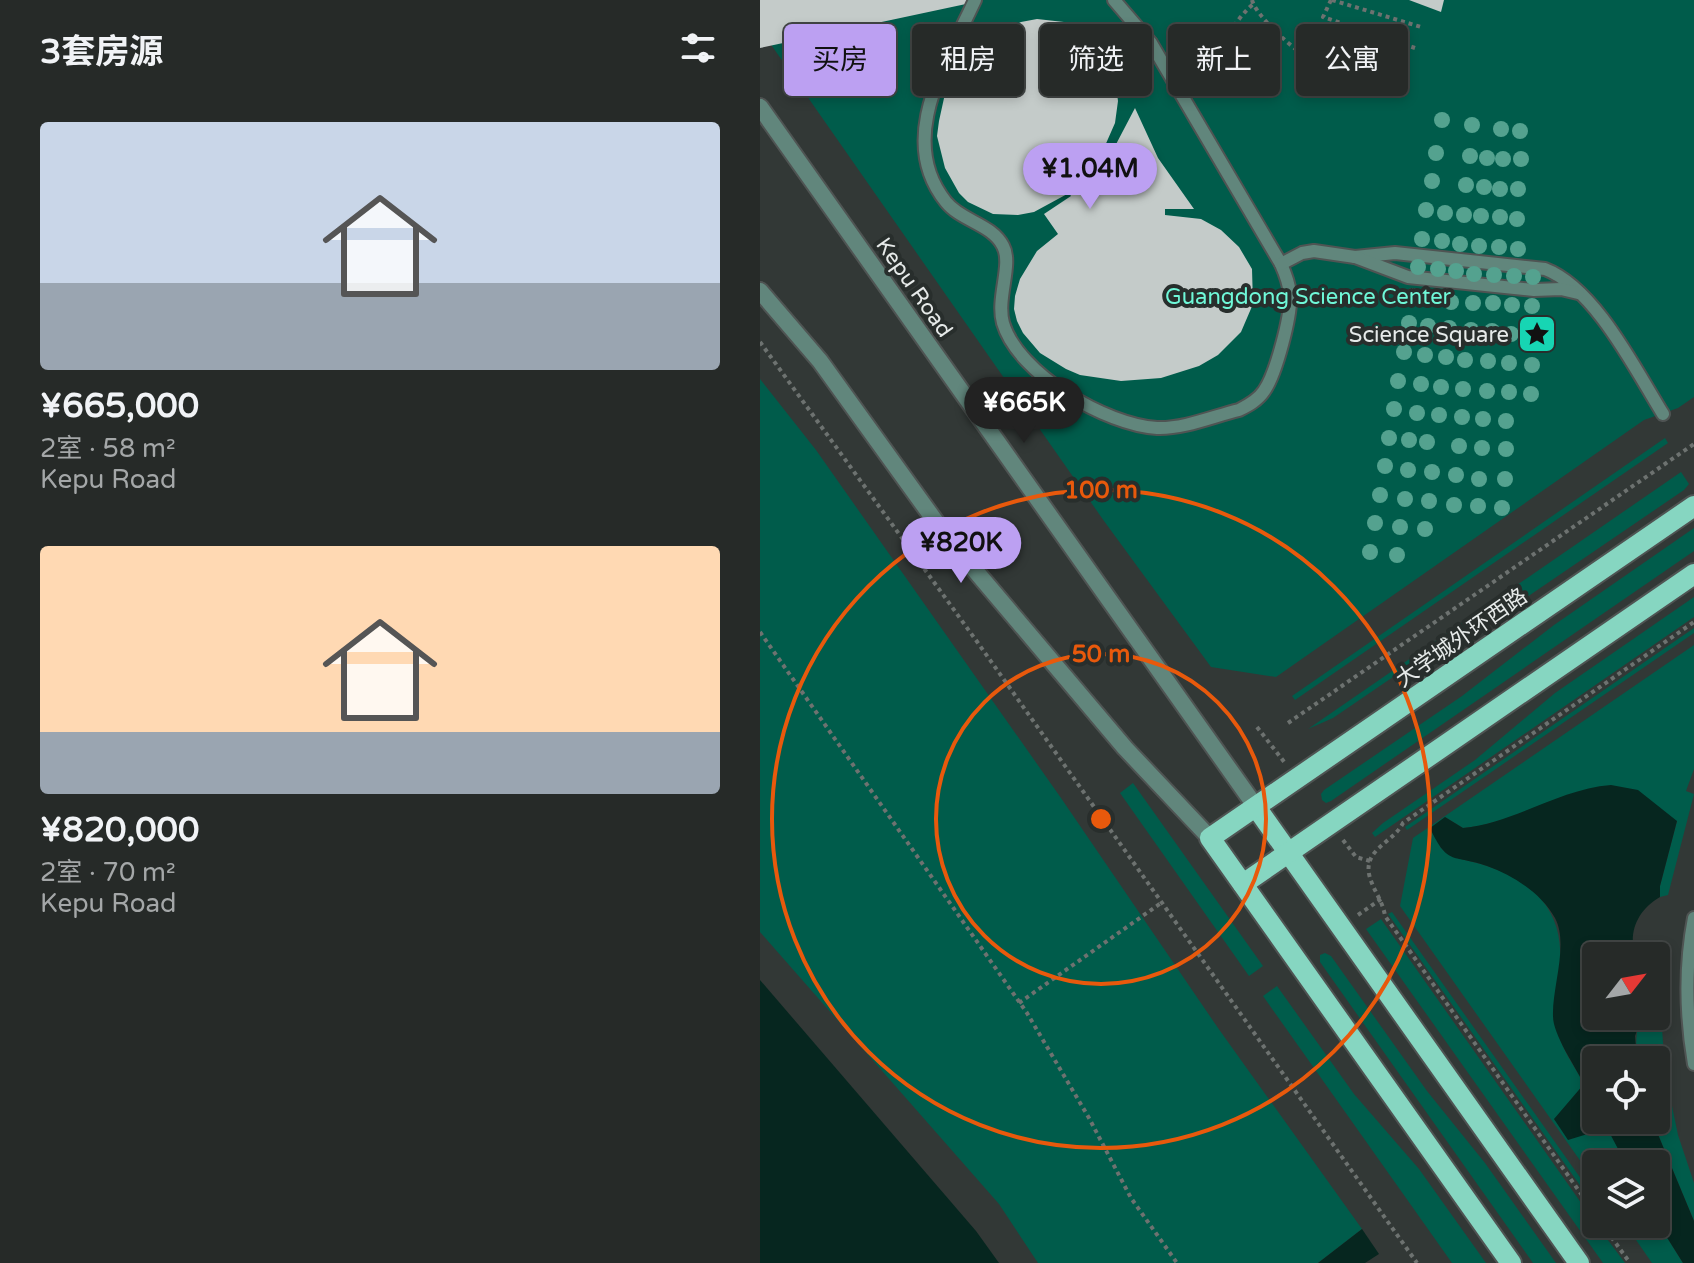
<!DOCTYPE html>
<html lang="zh">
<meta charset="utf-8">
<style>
body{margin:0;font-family:"Varela Round","Noto Sans SC",sans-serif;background:#2e3230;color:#f1f3f6;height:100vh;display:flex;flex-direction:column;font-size:30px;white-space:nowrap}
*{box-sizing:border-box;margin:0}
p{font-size:26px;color:#a4a7a8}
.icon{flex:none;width:44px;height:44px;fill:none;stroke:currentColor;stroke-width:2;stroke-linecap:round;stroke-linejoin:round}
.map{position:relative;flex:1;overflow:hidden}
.drawer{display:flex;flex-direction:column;background:#262a28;width:760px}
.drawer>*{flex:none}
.top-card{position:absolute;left:24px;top:24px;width:760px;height:72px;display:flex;gap:16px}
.needle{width:52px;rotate:59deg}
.fabs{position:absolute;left:822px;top:942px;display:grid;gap:16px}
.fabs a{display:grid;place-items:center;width:88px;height:88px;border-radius:8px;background:#262a28;box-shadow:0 4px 12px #0003,0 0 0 2px #424645;font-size:40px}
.price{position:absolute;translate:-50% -68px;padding:0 18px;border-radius:28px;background:#bca0f2;color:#111;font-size:26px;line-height:52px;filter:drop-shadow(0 2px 4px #0008)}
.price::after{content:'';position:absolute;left:50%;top:48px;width:24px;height:18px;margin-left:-12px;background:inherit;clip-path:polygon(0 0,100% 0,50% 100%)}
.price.on{background:#222;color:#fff}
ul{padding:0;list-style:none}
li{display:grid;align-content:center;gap:16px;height:424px;padding:0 40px}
li span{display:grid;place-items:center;height:248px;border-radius:8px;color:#555}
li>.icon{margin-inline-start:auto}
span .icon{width:144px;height:144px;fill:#fffc;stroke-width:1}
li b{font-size:34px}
h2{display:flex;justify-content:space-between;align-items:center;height:96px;padding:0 40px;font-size:34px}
.pill{padding:0 28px;border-radius:8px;background:#262a28;box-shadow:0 4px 12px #0003,0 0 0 2px #424645;font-size:28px;line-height:72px}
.pill.on{background:#bca0f2;color:#111}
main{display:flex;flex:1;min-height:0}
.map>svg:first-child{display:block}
.green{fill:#005c4b}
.water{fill:#06261f}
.building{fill:#c4cbc9}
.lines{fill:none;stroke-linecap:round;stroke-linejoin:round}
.service-casing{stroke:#4f5453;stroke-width:16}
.tertiary-casing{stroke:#4f5453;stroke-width:20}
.primary-casing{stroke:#4f5453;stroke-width:24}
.path{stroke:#6d7270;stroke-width:4;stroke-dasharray:4 4;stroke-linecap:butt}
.service{stroke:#61867c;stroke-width:12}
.tertiary{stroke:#61867c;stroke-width:16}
.primary{stroke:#86d6c1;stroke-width:20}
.tree{fill:#54a28f}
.ring{fill:none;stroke:#e8590c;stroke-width:4}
.labels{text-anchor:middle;stroke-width:8;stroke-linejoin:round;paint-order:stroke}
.street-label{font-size:22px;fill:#e6eae9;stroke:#282e2c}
.park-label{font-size:22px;fill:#6ff8d8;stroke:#282e2c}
.poi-label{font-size:22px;fill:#e6eae9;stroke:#282e2c;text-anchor:end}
.centre{fill:#e8590c;stroke:#282e2c;stroke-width:4}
.ring-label{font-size:24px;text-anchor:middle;font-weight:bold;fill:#e8590c;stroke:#282e2c;stroke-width:8;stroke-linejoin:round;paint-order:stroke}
</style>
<main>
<section class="drawer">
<h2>3套房源<svg class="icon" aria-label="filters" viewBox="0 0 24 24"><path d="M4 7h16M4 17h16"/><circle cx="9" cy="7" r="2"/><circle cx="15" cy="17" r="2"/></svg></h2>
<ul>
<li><span style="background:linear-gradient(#c9d6e8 65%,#9aa5b1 0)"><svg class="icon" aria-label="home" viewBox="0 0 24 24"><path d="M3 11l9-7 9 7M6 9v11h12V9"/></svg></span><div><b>¥665,000</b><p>2室 · 58 m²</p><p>Kepu Road</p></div></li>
<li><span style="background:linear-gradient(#ffd9b3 75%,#9aa5b1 0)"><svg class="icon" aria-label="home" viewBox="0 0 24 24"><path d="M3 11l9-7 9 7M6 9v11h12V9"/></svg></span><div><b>¥820,000</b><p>2室 · 70 m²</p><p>Kepu Road</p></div></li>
</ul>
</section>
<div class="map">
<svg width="934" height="1263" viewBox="0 0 934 1263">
<rect width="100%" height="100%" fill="#323836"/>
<!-- green -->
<g class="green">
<path d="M0,0H934V397L918,408L884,420L516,677L451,667L344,521L0,29Z"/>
<path d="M0,379L56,450L301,798L458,1028L602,1229L558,1263H278L239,1204L0,932Z"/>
<path d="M905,438L908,443L535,700L532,696Z"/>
<path d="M921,472L929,484L924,490L770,595L677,647L573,718L548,729Z"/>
<path d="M934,528V551L571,801L566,803L562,800L561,794L564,790L702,696L794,625Z"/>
<path d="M934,597V617L615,837L612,833L623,823L715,760L795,693Z"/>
<path d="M934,628V633L647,830L645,827Z"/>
<path d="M934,645V769L926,791L934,794L908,895L900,897V886L917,821L802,797L745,819L719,826L703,828L685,817L680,847C691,859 708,860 724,865C744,871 767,883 781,899C814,938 794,983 798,1029C799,1046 816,1068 824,1084L794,1120L848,1128L866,1164H836V1183L640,906L653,838Z"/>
<path d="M373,783L503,966L489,976L360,793Z"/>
<path d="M632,912L836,1200V1208L628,914Z"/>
<path d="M621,919L836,1224L865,1263H843L606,929Z"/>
<path d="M565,953L571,956L667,1091L725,1163L796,1263H773L560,962V955Z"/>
<path d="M896,982L899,984L905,1072L918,1135L934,1183V1221L892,1120H896V1060H877C876,1044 875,1031 882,1016H896Z"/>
<path d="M517,986L594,1094L659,1169L726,1263H692L503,996Z"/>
<path d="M896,1220L923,1263H892L865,1224H896Z"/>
</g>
<!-- water -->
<g class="water">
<path d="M851,785L878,790L917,821L900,886V897C878,910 868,931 875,956H836V1016H882L875,1036L877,1060H836V1120H892L934,1221V1263H923L896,1220V1164H866L847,1128L808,1140L794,1119L824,1084C815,1066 793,1035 793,1016C792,987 809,944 795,918C781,893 754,876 727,866C694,854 688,867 670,828L685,817L703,828C755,823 799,789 851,785Z"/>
<path d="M0,980L216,1231L239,1263H0Z"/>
<path d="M602,1229L619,1254L605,1263H558Z"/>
</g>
<!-- building -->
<g class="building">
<path d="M0,0H220V1L0,48Z"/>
<path d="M649,0H684L681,12Z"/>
<path d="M277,19L304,22L327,32L338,42L353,64L358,101L355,123L337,164L340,166L353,150L375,108L398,158L434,209H405V215L441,219L461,230L479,247L492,269L493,304L481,332L458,355L439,366L401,378L361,381L320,375L306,369L280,353L263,333L257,321L254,309L255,296L260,279L277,251L298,234L284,214L311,196L309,193L274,212L258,215L233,214L208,202L199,193L185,168L177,136L179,121L186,89L193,76L211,55L237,33L261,22Z"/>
</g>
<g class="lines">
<defs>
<g id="service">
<path d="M215,0C187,61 135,139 186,202C201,221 232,224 243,246C253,264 236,298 243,323C258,374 346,425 397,428C424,429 454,416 479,410C489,405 498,400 504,391C516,374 532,314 530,294C529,283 525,273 521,264L391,43L354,0"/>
<path d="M595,257L635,253L785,269C835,288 875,369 903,414"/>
<path d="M521,264L542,253L554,251L595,257L648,277L774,290L801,289L818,293"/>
<path d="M934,918C925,965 926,1017 934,1064"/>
</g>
<g id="tertiary">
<path d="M0,107L496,807"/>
<path d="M0,291L60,361L186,536L365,748L450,838"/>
</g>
<g id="primary">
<path d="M496,807L819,1263"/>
<path d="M483,884L934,574"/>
<path d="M751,1263L450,838L934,506"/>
</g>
</defs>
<!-- service casing -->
<use href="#service" class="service-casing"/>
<!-- tertiary casing -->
<use href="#tertiary" class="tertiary-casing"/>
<!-- primary casing -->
<use href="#primary" class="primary-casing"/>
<!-- path -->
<g class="path">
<path d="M492,0C497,20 557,72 578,73C586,74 595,70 603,69C614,68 625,70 635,71"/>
<path d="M571,0L563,17L655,48"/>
<path d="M572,0L661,27"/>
<path d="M441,94L457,84C460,51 468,27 493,4"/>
<path d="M0,342L218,643L657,1263"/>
<path d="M0,632L267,1013L329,1118L371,1198L417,1263"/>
<path d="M528,723L934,444"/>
<path d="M497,727L525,763"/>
<path d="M583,840L596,857L610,861"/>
<path d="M598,915L621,899"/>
<path d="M259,1003L401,903"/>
<path d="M836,1215L625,916C622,893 596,873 616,851C626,840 636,836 643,823L934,622"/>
<path d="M842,1224L870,1263"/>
</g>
<!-- service -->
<use href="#service" class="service"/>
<!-- tertiary -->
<use href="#tertiary" class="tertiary"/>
<!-- primary -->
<use href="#primary" class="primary"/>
</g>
<!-- trees -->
<g class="tree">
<circle cx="682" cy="120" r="8"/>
<circle cx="712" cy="125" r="8"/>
<circle cx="741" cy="129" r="8"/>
<circle cx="760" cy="131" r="8"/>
<circle cx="676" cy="153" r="8"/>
<circle cx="710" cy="156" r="8"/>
<circle cx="727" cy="158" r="8"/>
<circle cx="743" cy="159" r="8"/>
<circle cx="761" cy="159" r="8"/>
<circle cx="672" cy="181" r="8"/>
<circle cx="706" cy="185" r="8"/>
<circle cx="724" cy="187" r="8"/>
<circle cx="740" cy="189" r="8"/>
<circle cx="758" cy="189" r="8"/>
<circle cx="666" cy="210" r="8"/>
<circle cx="685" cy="213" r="8"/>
<circle cx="704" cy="215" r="8"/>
<circle cx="721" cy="216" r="8"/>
<circle cx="740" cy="217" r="8"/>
<circle cx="757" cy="219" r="8"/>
<circle cx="662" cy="239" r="8"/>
<circle cx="682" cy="241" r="8"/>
<circle cx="700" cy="244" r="8"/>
<circle cx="719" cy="246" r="8"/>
<circle cx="739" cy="247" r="8"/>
<circle cx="758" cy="249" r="8"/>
<circle cx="658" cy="267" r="8"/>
<circle cx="678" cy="269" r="8"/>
<circle cx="696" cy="271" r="8"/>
<circle cx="714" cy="274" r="8"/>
<circle cx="734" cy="275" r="8"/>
<circle cx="754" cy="276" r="8"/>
<circle cx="773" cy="277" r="8"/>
<circle cx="653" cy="296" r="8"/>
<circle cx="672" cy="299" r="8"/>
<circle cx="691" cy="302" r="8"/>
<circle cx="713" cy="303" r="8"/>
<circle cx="733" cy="303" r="8"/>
<circle cx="752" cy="305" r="8"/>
<circle cx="772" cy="306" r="8"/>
<circle cx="649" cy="323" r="8"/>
<circle cx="668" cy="326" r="8"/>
<circle cx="689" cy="328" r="8"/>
<circle cx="711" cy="330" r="8"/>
<circle cx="732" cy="331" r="8"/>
<circle cx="751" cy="334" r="8"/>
<circle cx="773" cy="335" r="8"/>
<circle cx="644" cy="352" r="8"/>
<circle cx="665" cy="355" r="8"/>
<circle cx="686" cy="357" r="8"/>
<circle cx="705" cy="360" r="8"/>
<circle cx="728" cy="361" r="8"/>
<circle cx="749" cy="363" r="8"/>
<circle cx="772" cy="365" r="8"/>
<circle cx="638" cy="381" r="8"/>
<circle cx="661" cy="384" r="8"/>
<circle cx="681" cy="387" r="8"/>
<circle cx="703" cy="389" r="8"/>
<circle cx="727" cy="391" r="8"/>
<circle cx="749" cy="392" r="8"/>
<circle cx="771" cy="394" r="8"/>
<circle cx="634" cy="409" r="8"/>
<circle cx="657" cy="413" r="8"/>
<circle cx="679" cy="415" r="8"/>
<circle cx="702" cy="417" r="8"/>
<circle cx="723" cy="419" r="8"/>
<circle cx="746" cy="421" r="8"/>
<circle cx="629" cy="438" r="8"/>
<circle cx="649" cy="440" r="8"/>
<circle cx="667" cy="442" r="8"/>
<circle cx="699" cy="446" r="8"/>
<circle cx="722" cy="448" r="8"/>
<circle cx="746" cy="449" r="8"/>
<circle cx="625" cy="466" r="8"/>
<circle cx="648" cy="470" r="8"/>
<circle cx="672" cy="472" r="8"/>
<circle cx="696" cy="475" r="8"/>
<circle cx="719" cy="479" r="8"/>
<circle cx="745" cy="479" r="8"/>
<circle cx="620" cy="495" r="8"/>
<circle cx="645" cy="499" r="8"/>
<circle cx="669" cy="501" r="8"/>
<circle cx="694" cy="505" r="8"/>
<circle cx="718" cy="506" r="8"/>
<circle cx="742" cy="508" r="8"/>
<circle cx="615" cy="523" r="8"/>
<circle cx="640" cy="527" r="8"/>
<circle cx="665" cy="529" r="8"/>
<circle cx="610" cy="552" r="8"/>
<circle cx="637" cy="555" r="8"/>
</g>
<!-- distance rings -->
<g class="ring">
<circle cx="341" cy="819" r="165"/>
<circle cx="341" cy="819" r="329"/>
</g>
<!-- icons -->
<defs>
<symbol id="sight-square" viewBox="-11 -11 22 22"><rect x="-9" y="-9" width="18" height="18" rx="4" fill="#17d5b3" stroke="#282e2c"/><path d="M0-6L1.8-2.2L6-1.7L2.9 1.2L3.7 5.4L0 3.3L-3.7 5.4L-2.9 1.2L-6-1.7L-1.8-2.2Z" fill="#111"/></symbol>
</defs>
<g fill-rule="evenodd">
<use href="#sight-square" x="755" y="312" width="44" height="44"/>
</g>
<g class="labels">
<!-- street labels -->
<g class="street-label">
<text transform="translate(155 287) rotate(55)" y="8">Kepu Road</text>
<text transform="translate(701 637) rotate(-35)" y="8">大学城外环西路</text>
</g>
<!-- park labels -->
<g class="park-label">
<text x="548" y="304">Guangdong Science Center</text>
</g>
<!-- poi labels -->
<g class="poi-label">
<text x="749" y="342">Science Square</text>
</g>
</g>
<circle cx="341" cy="819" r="12" class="centre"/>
<g class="ring-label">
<text x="341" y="498">100 m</text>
<text x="341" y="662">50 m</text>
</g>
</svg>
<div class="fabs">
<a><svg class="needle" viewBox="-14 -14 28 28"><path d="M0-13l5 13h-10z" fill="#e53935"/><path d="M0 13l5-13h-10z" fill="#a4a7a8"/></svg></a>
<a><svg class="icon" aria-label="locate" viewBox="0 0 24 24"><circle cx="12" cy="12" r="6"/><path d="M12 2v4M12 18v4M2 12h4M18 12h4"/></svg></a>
<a><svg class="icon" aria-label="layers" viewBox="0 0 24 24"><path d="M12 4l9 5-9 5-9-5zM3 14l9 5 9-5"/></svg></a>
</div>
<b class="price" style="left:330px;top:211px">¥1.04M</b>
<b class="price on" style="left:264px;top:445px">¥665K</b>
<b class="price" style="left:201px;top:585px">¥820K</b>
<div class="top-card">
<a class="pill on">买房</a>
<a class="pill">租房</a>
<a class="pill">筛选</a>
<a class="pill">新上</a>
<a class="pill">公寓</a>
</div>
</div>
</main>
